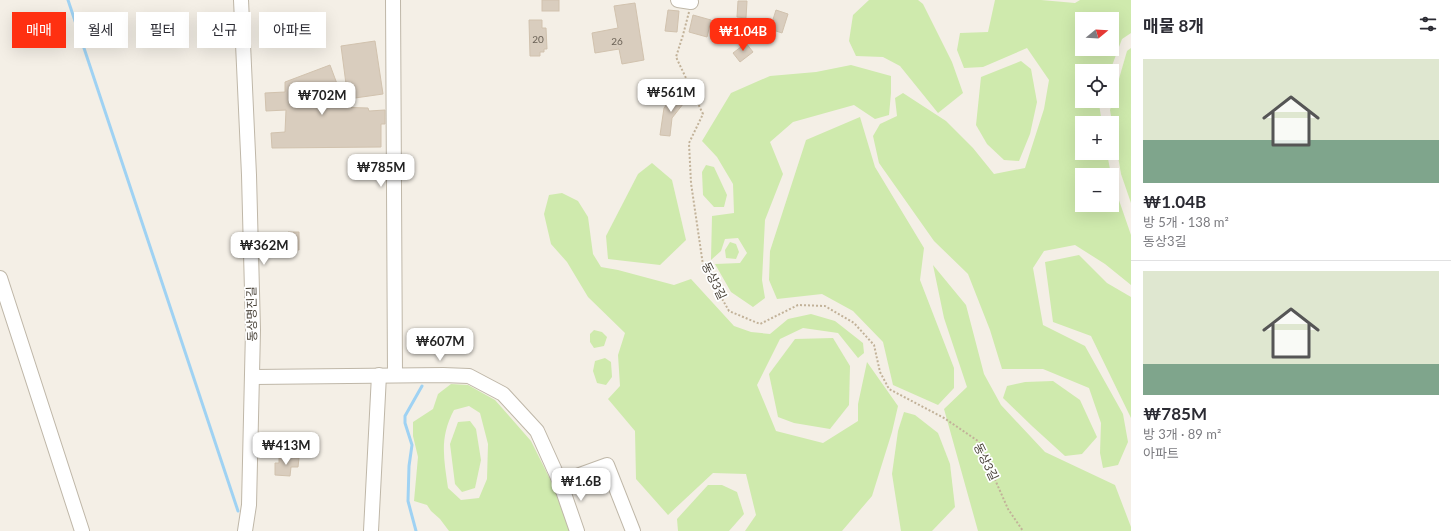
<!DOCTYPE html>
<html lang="ko">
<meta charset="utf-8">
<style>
body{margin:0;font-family:Lato,"Noto Sans KR",sans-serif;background:#f2f2f3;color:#2b2b33;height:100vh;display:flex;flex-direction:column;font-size:15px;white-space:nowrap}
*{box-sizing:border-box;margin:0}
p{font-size:13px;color:#7c7c81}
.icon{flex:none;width:22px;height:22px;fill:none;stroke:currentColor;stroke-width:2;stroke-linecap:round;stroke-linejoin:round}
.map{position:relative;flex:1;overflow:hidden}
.panel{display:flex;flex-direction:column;background:#fff;width:320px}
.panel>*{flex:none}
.guide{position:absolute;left:12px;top:12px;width:380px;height:36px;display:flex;gap:8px}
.needle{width:26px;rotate:72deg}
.tools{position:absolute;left:1075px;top:12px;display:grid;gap:8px}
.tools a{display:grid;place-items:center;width:44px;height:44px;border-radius:0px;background:#fff;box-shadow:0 4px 16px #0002;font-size:20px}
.price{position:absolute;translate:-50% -34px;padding:0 9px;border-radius:8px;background:#fff;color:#222;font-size:13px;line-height:26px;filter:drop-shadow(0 1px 2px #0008)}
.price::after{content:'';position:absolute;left:50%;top:24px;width:12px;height:9px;margin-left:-6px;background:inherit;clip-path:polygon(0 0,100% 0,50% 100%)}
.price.active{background:#ff3011;color:#fff}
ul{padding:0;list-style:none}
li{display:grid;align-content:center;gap:8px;height:212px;padding:0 12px}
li+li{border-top:1px solid #e1e1e2}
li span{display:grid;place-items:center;height:124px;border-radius:0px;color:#555}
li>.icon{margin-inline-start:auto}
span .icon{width:72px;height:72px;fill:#fffc;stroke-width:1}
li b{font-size:17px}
h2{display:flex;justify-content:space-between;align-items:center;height:48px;padding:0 12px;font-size:17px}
.chip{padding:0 14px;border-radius:0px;background:#fff;box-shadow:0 4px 16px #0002;font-size:14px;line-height:36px}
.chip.active{background:#ff3011;color:#fff}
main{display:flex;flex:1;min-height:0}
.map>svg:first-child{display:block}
.green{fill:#cfeaad;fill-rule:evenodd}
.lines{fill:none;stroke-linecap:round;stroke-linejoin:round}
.stream{stroke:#9fd2f3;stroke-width:3}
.building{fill:#d9cdbe;stroke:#d1c2ae}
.minor-casing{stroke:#bfb7a8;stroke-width:16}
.path{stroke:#c2b299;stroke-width:2;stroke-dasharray:2 2;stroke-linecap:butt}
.minor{stroke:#fff;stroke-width:14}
.labels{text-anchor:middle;stroke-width:3.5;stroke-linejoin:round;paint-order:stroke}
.number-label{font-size:10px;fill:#6b6257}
.street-label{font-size:12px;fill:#463f35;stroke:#fff}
</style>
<main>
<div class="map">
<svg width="1131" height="531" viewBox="0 0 1131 531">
<rect width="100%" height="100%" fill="#f4efe6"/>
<!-- green -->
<g class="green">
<path d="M869,0H918L923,4L952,62L963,93L938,113L900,66L883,57L856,56L849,41L853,15Z"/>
<path d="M995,0H1041L1075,3L1080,0H1131V33L1122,39L1110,71H1082V101H1100L1099,104L1102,123H1082V153H1107L1111,175H1082V205H1112V180L1131,235V285L1105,264L1075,245L1044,251L1033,268L1043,325L1085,346L1123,414L1128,442L1118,465L1103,468L1100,453L1101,423L1089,388L1043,369H1002L990,330L968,274L934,241L879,163L873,136L880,124L897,116L895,98L903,93L946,121L973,148L994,174L1025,168L1044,109L1049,80L1027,48L983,67L964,68L957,50L960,33L988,32ZM1082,19H1112V49H1082Z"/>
<path d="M1131,48V203L1121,174L1110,110L1127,51Z"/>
<path d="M1021,61L1031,69L1037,102L1030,134L1019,161L1004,160L987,144L976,125L981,77Z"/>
<path d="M851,65L891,76V93L889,115L875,119L854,105L793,122L770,142L783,174L765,220L762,280L765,298L753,307L731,292L715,264L740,263L747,253L738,238L725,239L721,251L711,260L712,216L734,213L733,184L717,157L702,141L731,93L770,76L816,72Z"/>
<path d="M860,117L875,167L924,248L920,280L954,368V388L938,405L893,385L883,342L853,311L822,294L777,299L769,280L770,251L806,140Z"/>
<path d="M652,163L672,180L686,240L660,265L608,259L606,236L638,174Z"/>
<path d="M706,165L714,167L727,195L724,207H714L703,195L702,172Z"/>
<path d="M562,193L578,201L588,217L593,254L601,267L618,270L674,285L691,279L734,326L751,332L770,334L788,319L811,314L835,321L863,343L864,353L858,358L838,333L803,328L780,339L757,385L776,431L823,443L858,421V404L867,362L898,406L892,432L872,496L842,531H745L756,515L746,474L713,473L668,515L636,479L635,431L608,399L620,386L618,355L625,333L588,297L567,262L551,244L544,214L549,195Z"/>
<path d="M730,242L736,244L739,252L736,259L726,258L725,250Z"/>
<path d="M1079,255L1107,283L1131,297V418L1091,336L1053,322L1045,262Z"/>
<path d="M933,265L966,305L984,374L1001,405L1045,452L1115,485L1131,527V531H978L944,409L967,387L944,318Z"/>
<path d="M594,330L602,332L607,337L604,346L594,348L590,342V334Z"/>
<path d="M833,338L850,366L849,405L830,429L794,423L778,417L769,374L795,339Z"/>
<path d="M605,358L611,362L612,377L606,385L597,383L593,371L595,361Z"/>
<path d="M1053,381L1080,400L1097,437L1082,454L1065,456L1032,426L1003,398L1007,386L1025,382Z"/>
<path d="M451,384L468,385L495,400L531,441L554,487L570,531H449L440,519L431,511L427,505L414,501L418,457L413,436V422L433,409L438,394ZM469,406L480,413L488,444L487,479L479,498L461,500L448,488C444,459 439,438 454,410Z"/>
<path d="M904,412L915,415L938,433L950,464L955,507L932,531H901L892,474L898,431Z"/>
<path d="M470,421L476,429L481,460L475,488L462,492L455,484L450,444L458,422Z"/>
<path d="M708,485H722L737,492L744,514L729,531H678L677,519Z"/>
</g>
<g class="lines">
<!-- stream -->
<g class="stream">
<path d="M68,0L238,511"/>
<path d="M416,531L408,501L409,466L412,445L405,423V416L422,386"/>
</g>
</g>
<!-- building -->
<g class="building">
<rect x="542" y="0" width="17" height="11"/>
<path d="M738,1H747L746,18L737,17Z"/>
<path d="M635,3L644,60L622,64L619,49L595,53L592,33L618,28L614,6Z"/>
<path d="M668,10L679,11L677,32L665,31Z"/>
<path d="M776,10L788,14L782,33L770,29Z"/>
<path d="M693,15L711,20L707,37L689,32Z"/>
<path d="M529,20H542V28H546L547,49H544V52H540V56H530Z"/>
<path d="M375,41L383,94L348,99L341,46Z"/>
<path d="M746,43L753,52L740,62L733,53Z"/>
<path d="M330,65L343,100L333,101L334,107L368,108L369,111L385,110V124H381V147L272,148L271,133L285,132L286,110L266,111L265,93L285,92V82Z"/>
<path d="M677,91L687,99L672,118L670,136L660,135L664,108Z"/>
<path d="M288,232H299V250H284L283,234H288Z"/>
<path d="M279,457L299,458L298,467H291L290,476L275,475V463H279Z"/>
</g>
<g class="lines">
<defs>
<g id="minor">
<path d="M241,0L249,175L253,330L249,505L245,531"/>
<path d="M393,0L395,375"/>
<path d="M678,0L691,2"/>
<path d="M0,278L82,531"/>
<path d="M252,377L443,375L469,376L503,394L537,431L560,482L577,531"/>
<path d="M560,482L607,465L633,531"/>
<path d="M371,531L379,375"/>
</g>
</defs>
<!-- minor casing -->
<use href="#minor" class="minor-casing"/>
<!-- path -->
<path class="path" d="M689,12L683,35L676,57L703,114L689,143L691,183L703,265L729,311L760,324L798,305L825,306L854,323L874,345L880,372L889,389L944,418L978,441L1008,509L1023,531"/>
<!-- minor -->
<use href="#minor" class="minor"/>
</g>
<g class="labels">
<!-- number labels -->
<g class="number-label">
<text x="538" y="43">20</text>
<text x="617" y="45">26</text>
</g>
<!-- street labels -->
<g class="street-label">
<text transform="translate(714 281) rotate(64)" y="4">동상3길</text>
<text transform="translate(252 314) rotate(-91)" y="4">동상명진길</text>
<text transform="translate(986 462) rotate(64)" y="4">동상3길</text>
</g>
</g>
</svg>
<div class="tools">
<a><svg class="needle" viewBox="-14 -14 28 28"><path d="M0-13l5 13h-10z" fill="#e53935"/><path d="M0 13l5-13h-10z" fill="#7c7c81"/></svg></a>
<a><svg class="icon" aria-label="locate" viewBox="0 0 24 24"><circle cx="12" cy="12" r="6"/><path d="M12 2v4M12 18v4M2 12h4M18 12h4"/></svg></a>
<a>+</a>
<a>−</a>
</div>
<b class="price active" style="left:743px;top:52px">₩1.04B</b>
<b class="price" style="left:671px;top:113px">₩561M</b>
<b class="price" style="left:322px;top:116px">₩702M</b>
<b class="price" style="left:381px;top:188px">₩785M</b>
<b class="price" style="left:264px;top:266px">₩362M</b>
<b class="price" style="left:440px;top:362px">₩607M</b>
<b class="price" style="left:286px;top:466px">₩413M</b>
<b class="price" style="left:581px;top:502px">₩1.6B</b>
<div class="guide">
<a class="chip active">매매</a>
<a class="chip">월세</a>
<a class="chip">필터</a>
<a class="chip">신규</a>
<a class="chip">아파트</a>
</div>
</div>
<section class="panel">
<h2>매물 8개<svg class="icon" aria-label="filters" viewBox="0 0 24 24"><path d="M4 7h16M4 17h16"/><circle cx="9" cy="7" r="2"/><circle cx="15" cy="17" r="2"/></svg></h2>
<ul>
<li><span style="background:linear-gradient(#dfe7d0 65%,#7fa58c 0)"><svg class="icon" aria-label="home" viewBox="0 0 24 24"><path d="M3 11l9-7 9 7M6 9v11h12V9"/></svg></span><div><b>₩1.04B</b><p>방 5개 · 138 m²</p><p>동상3길</p></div></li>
<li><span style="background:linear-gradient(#dfe7d0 75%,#7fa58c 0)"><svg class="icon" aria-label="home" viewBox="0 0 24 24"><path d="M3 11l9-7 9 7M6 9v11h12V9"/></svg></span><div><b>₩785M</b><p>방 3개 · 89 m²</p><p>아파트</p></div></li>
</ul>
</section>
</main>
